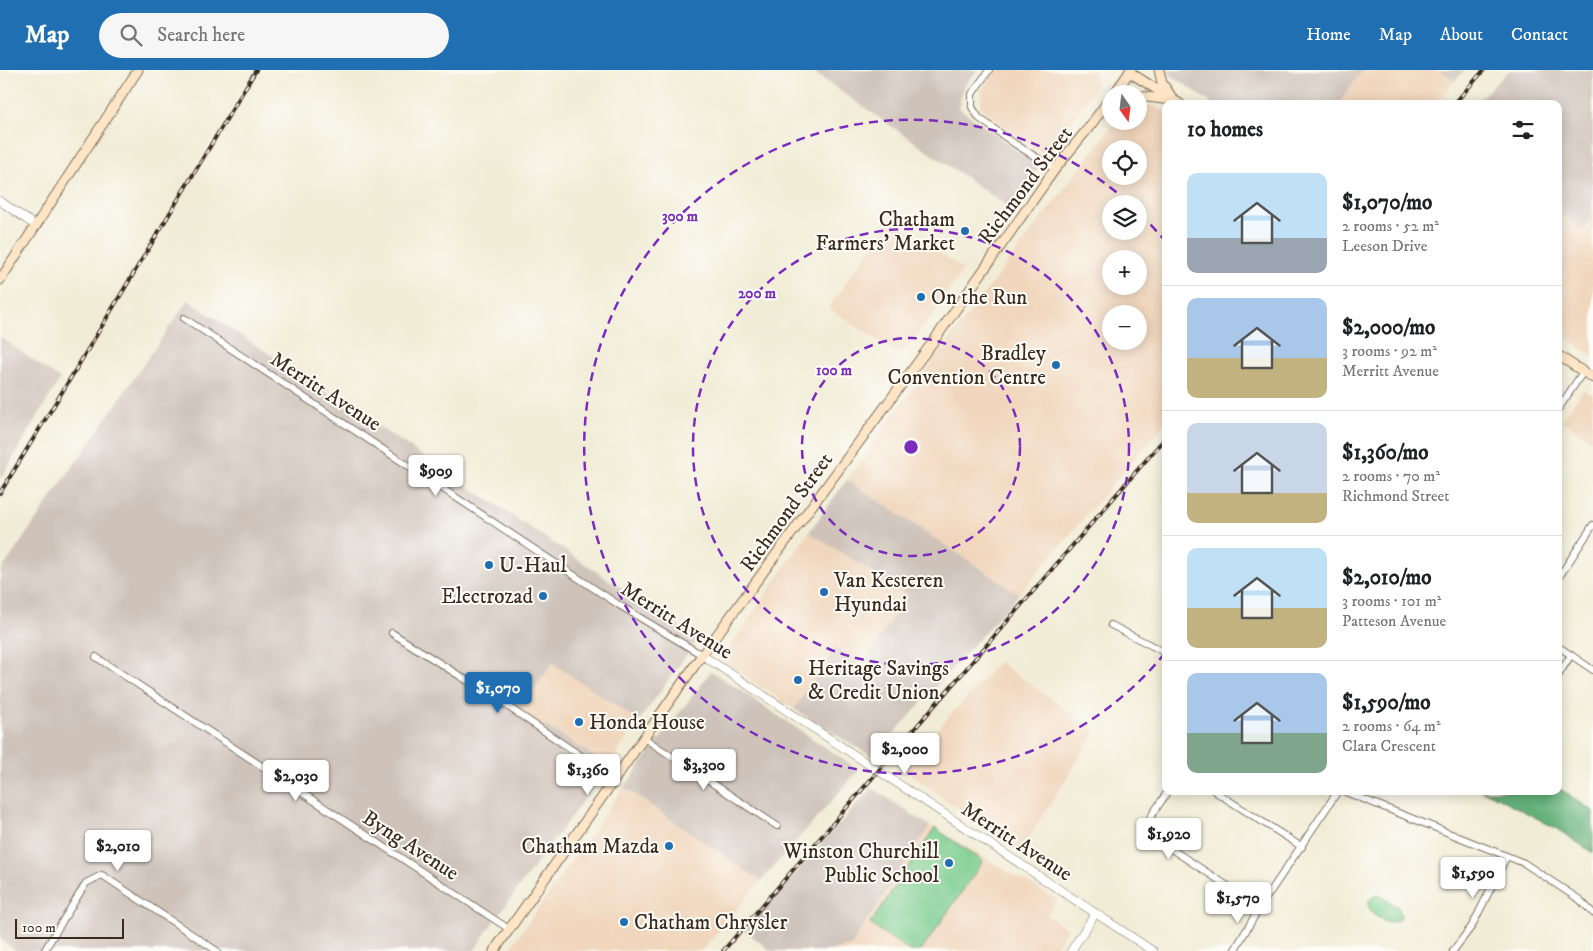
<!DOCTYPE html>
<meta charset="utf-8">
<style>
body{margin:0;font-family:"IM FELL DW Pica",serif;background:#f6f6f6;color:#202124;height:100vh;display:flex;flex-direction:column;font-size:19px;white-space:nowrap}
*{box-sizing:border-box;margin:0}
p{font-size:16px;color:#757577}
.icon{flex:none;width:28px;height:28px;fill:none;stroke:currentColor;stroke-width:2;stroke-linecap:round;stroke-linejoin:round}
.map{position:relative;flex:1;overflow:hidden}
.drawer{position:absolute;left:1162px;top:30px;width:400px;height:695px;display:flex;flex-direction:column;background:#fff;border-radius:10px;box-shadow:0 2px 12px #0003}
.drawer>*{flex:none}
.needle{width:32px;rotate:166deg}
.buttons{position:absolute;left:1102px;top:15px;display:grid;gap:10px}
.buttons a{display:grid;place-items:center;width:45px;height:45px;border-radius:50%;background:#fff;box-shadow:0 2px 12px #0003;font-size:25px}
.scale{position:absolute;left:15px;bottom:12px;width:109px;box-sizing:border-box;padding-left:5px;border:2px solid #3b2a1e;border-top:0;font-size:14px;line-height:18px;white-space:nowrap;color:#3b2a1e;-webkit-text-stroke:4px #fdfcf7;paint-order:stroke}
.price{position:absolute;translate:-50% -42px;padding:0 11px;border-radius:5px;background:#fff;color:#222;font-size:16px;line-height:32px;filter:drop-shadow(0 1px 2px #0008)}
.price::after{content:'';position:absolute;left:50%;top:30px;width:15px;height:11px;margin-left:-8px;background:inherit;clip-path:polygon(0 0,100% 0,50% 100%)}
.price.selected{background:#1f6fb2;color:#fff}
ul{padding:0;list-style:none}
li{display:flex;align-items:center;gap:15px;height:125px;padding:0 25px}
li+li{border-top:1px solid #e0e0e0}
li span{display:grid;place-items:center;flex:none;width:140px;height:100px;border-radius:10px;color:#555}
li>.icon{margin-inline-start:auto}
span .icon{width:60px;height:60px;fill:#fffc;stroke-width:1}
li b{font-size:21px}
h2{display:flex;justify-content:space-between;align-items:center;height:60px;padding:0 25px;font-size:21px}
header{display:flex;align-items:center;gap:30px;box-sizing:border-box;height:70px;padding:0 25px;background:#1f6fb2;color:#fff}
header strong{font-size:24px}
nav{display:flex;gap:28px;margin-inline-start:auto;font-size:18px}
.search{width:350px;height:45px;background:#f6f6f6;display:flex;align-items:center;gap:12px;box-sizing:border-box;padding:0 18px;border-radius:28px;color:#757577;font-size:19px}
.map>svg:first-child{display:block}
.built{fill:#f0d6bc;fill-rule:evenodd}
.industrial{fill:#cec2b9}
.green{fill:#7acc8e;stroke:#5a7b56}
.forest{fill:#63b079;stroke:#4f6d4c}
.lines{fill:none;stroke-linecap:round;stroke-linejoin:round}
.minor-casing{stroke:#7b6e5e;stroke-width:8}
.tertiary-casing{stroke:#7b6e5e;stroke-width:9}
.secondary-casing{stroke:#7b6e5e;stroke-width:11}
.minor{stroke:#fff;stroke-width:6}
.tertiary{stroke:#fff;stroke-width:8}
.secondary{stroke:#fde5c5;stroke-width:9}
.rail-casing{stroke:#3b2a1e;stroke-width:4}
.rail{stroke:#fdfcf7;stroke-width:2;stroke-dasharray:5.5;stroke-linecap:butt}
.ring{fill:none;stroke:#7b2cbf;stroke-width:2.5;stroke-dasharray:9 6}
.poi-dot{fill:#1f6fb2;stroke:#fdfcf7;stroke-width:2}
.labels{text-anchor:middle;stroke-width:4;stroke-linejoin:round;paint-order:stroke}
.street-label{font-size:21px;fill:#3b2a1e;stroke:#fdfcf7}
.poi-label{font-size:21px;fill:#3b2a1e;stroke:#fdfcf7;text-anchor:start}
.centre{fill:#7b2cbf;stroke:#fdfcf7;stroke-width:2.5}
.ring-label{font-size:15px;text-anchor:middle;font-weight:bold;fill:#7b2cbf;stroke:#fdfcf7;stroke-width:4;stroke-linejoin:round;paint-order:stroke}
</style>
<header>
<strong>Map</strong>
<div class="search"><svg class="icon" aria-label="search" viewBox="0 0 24 24"><circle cx="10" cy="10" r="6"/><path d="M15 15l6 6"/></svg>Search here</div>
<nav><a>Home</a><a>Map</a><a>About</a><a>Contact</a></nav>
</header>
<div class="map">
<svg width="1593" height="881" viewBox="0 0 1593 881">
<rect width="100%" height="100%" fill="#fdfcf7"/>
<filter id="ink" filterUnits="userSpaceOnUse"><feTurbulence type="fractalNoise" baseFrequency=".02" numOctaves="2"/><feDisplacementMap in="SourceGraphic" scale="10" xChannelSelector="R" yChannelSelector="G"/><feConvolveMatrix kernelMatrix="1 2 1 2 8 2 1 2 1" color-interpolation-filters="sRGB"/></filter>
<filter id="wash" filterUnits="userSpaceOnUse"><feTurbulence type="fractalNoise" baseFrequency=".0096" numOctaves="4" result="noise"/><feDisplacementMap in="SourceGraphic" scale="20" xChannelSelector="R" yChannelSelector="G"/><feGaussianBlur stdDeviation="1.12" result="paint"/><feColorMatrix in="noise" values="0 0 0 0 0 0 0 0 0 0 0 0 0 0 0 0 0 1.4 0 .05"/><feComposite in="paint" operator="in"/></filter>
<g filter="url(#wash)">
<rect width="100%" height="100%" fill="#f1ecd6"/>
<!-- built -->
<g class="built">
<path d="M996,0H1095L1097,15L1046,88L980,37L982,19Z"/>
<path d="M1362,0H1440L1455,11L1436,34H1339Z"/>
<path d="M1139,36H1155L1166,43V352L1019,524L847,410L926,300L1116,51H1139ZM1111,79H1139V106H1111ZM1111,134H1139V161H1111ZM1111,189H1139V216H1111ZM1111,244H1139V271H1111Z"/>
<path d="M1559,143L1583,160L1593,144V286L1559,263Z"/>
<path d="M892,148L963,200L934,243L901,285L828,238Z"/>
<path d="M1583,319L1593,325V371L1562,350Z"/>
<path d="M809,462L908,525L862,594L836,579L794,639L721,590Z"/>
<path d="M999,592L1096,661L1020,782L902,698Z"/>
<path d="M552,593L639,651L609,695L520,641Z"/>
<path d="M624,717L761,811L701,881H508Z"/>
<path d="M930,756L1057,830L1047,845L1067,859L1053,881H829L852,875L867,850Z"/>
</g>
<!-- industrial -->
<g class="industrial">
<path d="M810,0H977L963,18L959,38L1039,97L1010,138Z"/>
<path d="M1167,0H1362L1339,34H1213L1168,3Z"/>
<path d="M1440,0H1464L1455,11Z"/>
<path d="M1510,0H1593V144L1583,160L1559,143V34H1474Z"/>
<path d="M188,230L698,569L639,651L552,593L521,641L609,695L491,855L474,881H16L0,869V502Z"/>
<path d="M0,267L60,309L0,410Z"/>
<path d="M847,410L1019,524L873,687L794,639L836,578L862,594L908,525L809,462Z"/>
<path d="M711,601L859,700L761,811L624,717Z"/>
<path d="M872,718L930,756L867,850L852,875L829,881H771L744,860Z"/>
</g>
<!-- green -->
<g class="green">
<path d="M935,758L983,791L921,881H910L870,854Z"/>
<path d="M1377,825L1382,826L1399,838L1401,846C1391,865 1351,833 1377,825Z"/>
</g>
<!-- forest -->
<path class="forest" d="M1559,718L1593,741V783L1557,759L1491,724L1481,721H1559Z"/>
</g>
<g filter="url(#ink)">
<g class="lines">
<defs>
<g id="minor">
<path d="M989,0L972,24V37L979,48L1015,74L1055,99"/>
<path d="M184,248L619,535L702,585"/>
<path d="M1559,338L1583,302"/>
<path d="M1559,507L1593,455"/>
<path d="M1111,555L1166,583"/>
<path d="M392,563L501,632L615,709"/>
<path d="M1559,577L1593,600"/>
<path d="M96,587L509,859"/>
<path d="M1559,604L1571,585"/>
<path d="M644,668L777,756"/>
<path d="M1168,721L1142,760L1260,837"/>
<path d="M1214,721L1302,777"/>
<path d="M1343,721L1524,793L1580,830L1593,843"/>
<path d="M44,881L86,813L102,805L217,881"/>
<path d="M1234,881L1260,837L1338,721"/>
<path d="M1453,881L1472,856L1507,786"/>
</g>
<g id="tertiary">
<path d="M0,131L36,156"/>
<path d="M702,585L1153,881"/>
<path d="M1071,881L1095,844"/>
</g>
<g id="secondary">
<path d="M1159,0L1162,13L1171,26"/>
<path d="M1129,2L1180,34"/>
<path d="M1114,24L1131,0"/>
<path d="M1139,26L1172,30"/>
<path d="M0,210L138,0"/>
<path d="M1559,286L1593,308"/>
<path d="M494,881L702,585L935,269L1055,99L1090,56L1111,27"/>
</g>
</defs>
<!-- minor casing -->
<use href="#minor" class="minor-casing"/>
<!-- tertiary casing -->
<use href="#tertiary" class="tertiary-casing"/>
<!-- secondary casing -->
<use href="#secondary" class="secondary-casing"/>
<!-- minor -->
<use href="#minor" class="minor"/>
<!-- tertiary -->
<use href="#tertiary" class="tertiary"/>
<!-- secondary -->
<use href="#secondary" class="secondary"/>
<defs>
<g id="rail">
<path d="M1454,34L1484,0"/>
<path d="M0,423L67,314L256,0"/>
<path d="M723,881L1166,367"/>
</g>
</defs>
<!-- rail casing -->
<use href="#rail" class="rail-casing"/>
<!-- rail -->
<use href="#rail" class="rail"/>
</g>
</g>
<!-- distance rings -->
<g class="ring">
<circle cx="911" cy="377" r="109"/>
<circle cx="911" cy="377" r="218"/>
<path d="M1165 583A327 327 0 1 1 1128 132M1140 144A327 327 0 0 1 1165 171"/>
</g>
<!-- markers -->
<g class="poi-dot">
<circle cx="965" cy="161" r="5"/>
<circle cx="921" cy="227" r="5"/>
<circle cx="1056" cy="295" r="5"/>
<circle cx="489" cy="495" r="5"/>
<circle cx="824" cy="522" r="5"/>
<circle cx="543" cy="526" r="5"/>
<circle cx="798" cy="610" r="5"/>
<circle cx="579" cy="652" r="5"/>
<circle cx="669" cy="776" r="5"/>
<circle cx="949" cy="793" r="5"/>
<circle cx="624" cy="852" r="5"/>
</g>
<g class="labels">
<!-- street labels -->
<g class="street-label">
<text transform="translate(1025 115) rotate(-53)" y="7">Richmond Street</text>
<text transform="translate(326 321) rotate(33)" y="7">Merritt Avenue</text>
<text transform="translate(786 442) rotate(-54)" y="7">Richmond Street</text>
<text transform="translate(677 550) rotate(32)" y="7">Merritt Avenue</text>
<text transform="translate(1017 771) rotate(33)" y="7">Merritt Avenue</text>
<text transform="translate(411 775) rotate(33)" y="7">Byng Avenue</text>
</g>
<!-- poi labels -->
<g class="poi-label">
<text x="955" y="156" text-anchor="end">Chatham<tspan x="955" dy="24">Farmers' Market</tspan></text>
<text x="931" y="234">On the Run</text>
<text x="1046" y="290" text-anchor="end">Bradley<tspan x="1046" dy="24">Convention Centre</tspan></text>
<text x="499" y="502">U-Haul</text>
<text x="834" y="517">Van Kesteren<tspan x="834" dy="24">Hyundai</tspan></text>
<text x="533" y="533" text-anchor="end">Electrozad</text>
<text x="808" y="605">Heritage Savings<tspan x="808" dy="24">&amp; Credit Union</tspan></text>
<text x="589" y="659">Honda House</text>
<text x="659" y="783" text-anchor="end">Chatham Mazda</text>
<text x="939" y="788" text-anchor="end">Winston Churchill<tspan x="939" dy="24">Public School</tspan></text>
<text x="634" y="859">Chatham Chrysler</text>
</g>
</g>
<circle cx="911" cy="377" r="8" class="centre"/>
<g class="ring-label">
<text x="680" y="151">300 m</text>
<text x="757" y="228">200 m</text>
<text x="834" y="305">100 m</text>
</g>
</svg>
<div class="buttons">
<a><svg class="needle" viewBox="-14 -14 28 28"><path d="M0-13l5 13h-10z" fill="#e53935"/><path d="M0 13l5-13h-10z" fill="#757577"/></svg></a>
<a><svg class="icon" aria-label="locate" viewBox="0 0 24 24"><circle cx="12" cy="12" r="6"/><path d="M12 2v4M12 18v4M2 12h4M18 12h4"/></svg></a>
<a><svg class="icon" aria-label="layers" viewBox="0 0 24 24"><path d="M12 4l9 5-9 5-9-5zM3 14l9 5 9-5"/></svg></a>
<a>+</a>
<a>−</a>
</div>
<div class="scale">100 m</div>
<b class="price" style="left:436px;top:427px">$909</b>
<b class="price selected" style="left:498px;top:644px">$1,070</b>
<b class="price" style="left:905px;top:705px">$2,000</b>
<b class="price" style="left:704px;top:721px">$3,300</b>
<b class="price" style="left:588px;top:726px">$1,360</b>
<b class="price" style="left:296px;top:732px">$2,030</b>
<b class="price" style="left:1169px;top:790px">$1,920</b>
<b class="price" style="left:118px;top:802px">$2,010</b>
<b class="price" style="left:1473px;top:829px">$1,590</b>
<b class="price" style="left:1238px;top:854px">$1,570</b>
<section class="drawer">
<h2>10 homes<svg class="icon" aria-label="filters" viewBox="0 0 24 24"><path d="M4 7h16M4 17h16"/><circle cx="9" cy="7" r="2"/><circle cx="15" cy="17" r="2"/></svg></h2>
<ul>
<li><span style="background:linear-gradient(#bfe0f5 65%,#9aa5b1 0)"><svg class="icon" aria-label="home" viewBox="0 0 24 24"><path d="M3 11l9-7 9 7M6 9v11h12V9"/></svg></span><div><b>$1,070/mo</b><p>2 rooms · 52 m²</p><p>Leeson Drive</p></div></li>
<li><span style="background:linear-gradient(#a9c7e8 60%,#c2b280 0)"><svg class="icon" aria-label="home" viewBox="0 0 24 24"><path d="M3 11l9-7 9 7M6 9v11h12V9"/></svg></span><div><b>$2,000/mo</b><p>3 rooms · 92 m²</p><p>Merritt Avenue</p></div></li>
<li><span style="background:linear-gradient(#c9d6e8 70%,#c2b280 0)"><svg class="icon" aria-label="home" viewBox="0 0 24 24"><path d="M3 11l9-7 9 7M6 9v11h12V9"/></svg></span><div><b>$1,360/mo</b><p>2 rooms · 70 m²</p><p>Richmond Street</p></div></li>
<li><span style="background:linear-gradient(#bfe0f5 60%,#c2b280 0)"><svg class="icon" aria-label="home" viewBox="0 0 24 24"><path d="M3 11l9-7 9 7M6 9v11h12V9"/></svg></span><div><b>$2,010/mo</b><p>3 rooms · 101 m²</p><p>Patteson Avenue</p></div></li>
<li><span style="background:linear-gradient(#a9c7e8 60%,#7fa58c 0)"><svg class="icon" aria-label="home" viewBox="0 0 24 24"><path d="M3 11l9-7 9 7M6 9v11h12V9"/></svg></span><div><b>$1,590/mo</b><p>2 rooms · 64 m²</p><p>Clara Crescent</p></div></li>
</ul>
</section>
</div>
